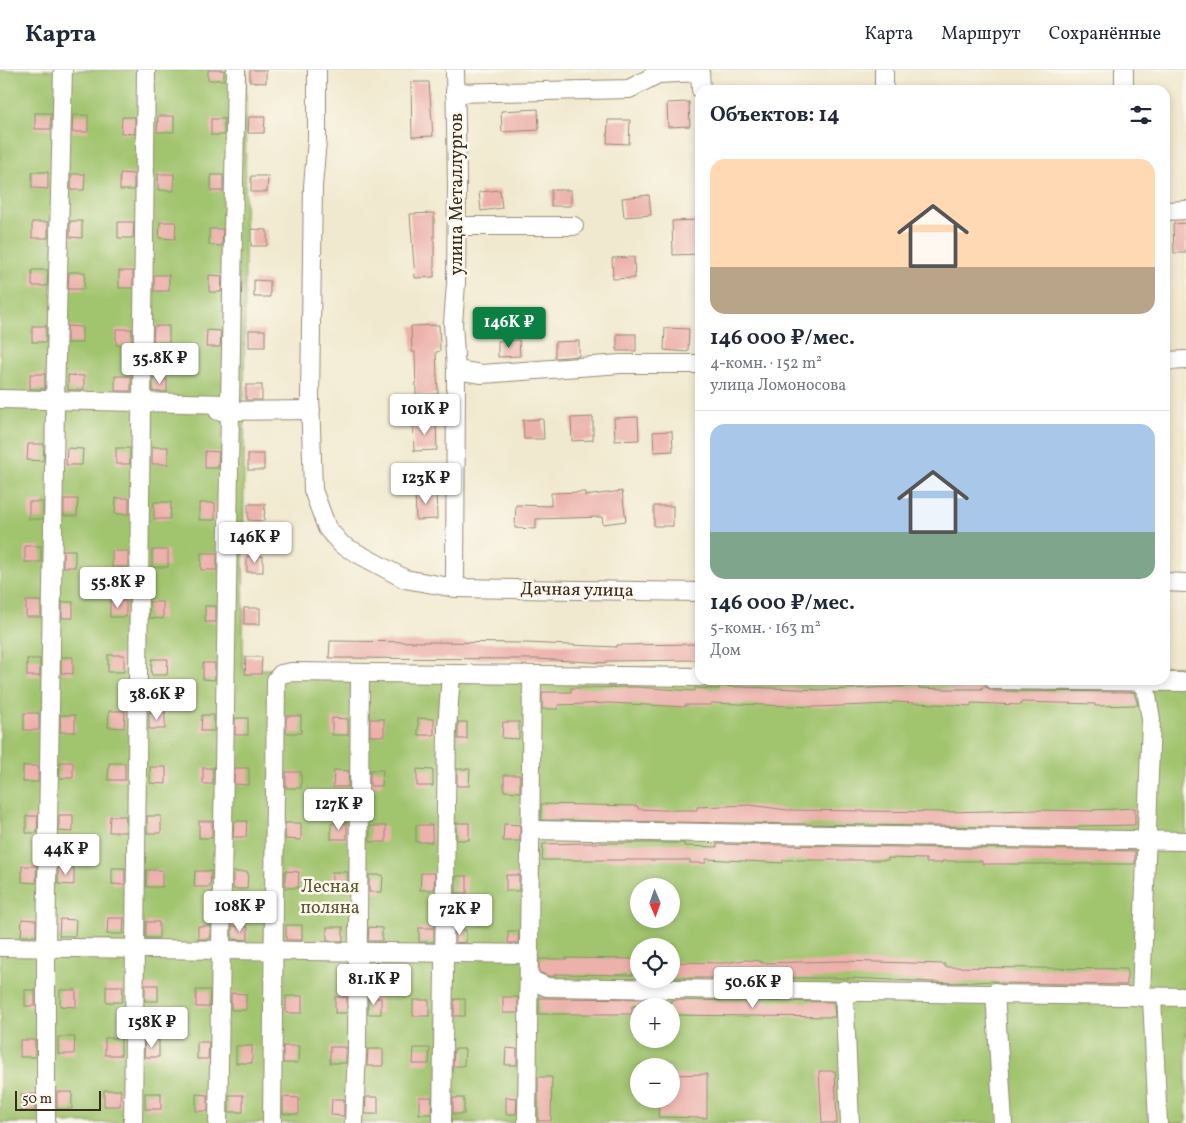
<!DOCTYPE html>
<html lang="ru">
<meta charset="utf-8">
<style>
body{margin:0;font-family:Vollkorn,serif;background:#f2f2f3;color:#1f2937;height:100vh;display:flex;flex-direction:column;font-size:19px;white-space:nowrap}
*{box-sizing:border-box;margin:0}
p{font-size:16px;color:#747a83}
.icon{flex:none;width:28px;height:28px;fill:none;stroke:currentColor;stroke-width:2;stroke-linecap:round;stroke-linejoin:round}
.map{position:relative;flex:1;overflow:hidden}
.panel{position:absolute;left:695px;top:15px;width:475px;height:600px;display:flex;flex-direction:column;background:#fff;border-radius:15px;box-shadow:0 2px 8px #0003}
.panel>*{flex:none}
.needle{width:32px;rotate:178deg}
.buttons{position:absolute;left:630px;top:808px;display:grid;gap:10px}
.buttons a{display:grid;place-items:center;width:50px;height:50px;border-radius:50%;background:#fff;box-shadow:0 2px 8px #0003;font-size:25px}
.scale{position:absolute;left:15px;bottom:12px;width:86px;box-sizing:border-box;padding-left:5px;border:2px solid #3b2a1e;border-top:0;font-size:14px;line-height:18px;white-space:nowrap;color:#3b2a1e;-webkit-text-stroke:4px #fbf7ec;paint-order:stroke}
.price{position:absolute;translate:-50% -42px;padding:0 11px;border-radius:5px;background:#fff;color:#222;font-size:16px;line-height:32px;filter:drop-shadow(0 1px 2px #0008)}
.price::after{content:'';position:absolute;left:50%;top:30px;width:15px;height:11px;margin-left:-8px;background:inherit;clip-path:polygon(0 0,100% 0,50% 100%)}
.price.selected{background:#0b8043;color:#fff}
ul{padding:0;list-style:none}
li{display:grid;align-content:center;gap:10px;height:265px;padding:0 15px}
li+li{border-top:1px solid #e0e1e3}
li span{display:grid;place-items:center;height:155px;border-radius:15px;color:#555}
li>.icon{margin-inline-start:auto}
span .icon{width:90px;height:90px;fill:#fffc;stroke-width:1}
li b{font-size:21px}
h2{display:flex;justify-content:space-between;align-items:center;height:60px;padding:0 15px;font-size:21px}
header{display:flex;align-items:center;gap:30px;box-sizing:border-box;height:70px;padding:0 25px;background:#fff;border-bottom:1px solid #e0e1e3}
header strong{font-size:24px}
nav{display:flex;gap:28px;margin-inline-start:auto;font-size:18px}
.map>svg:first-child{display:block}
.green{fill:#a1c46e;stroke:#6e7746;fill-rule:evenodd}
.building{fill:#ecb1ab}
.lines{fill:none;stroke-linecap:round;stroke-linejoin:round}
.minor-casing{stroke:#968a76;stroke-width:20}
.minor{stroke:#fff;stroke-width:18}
.labels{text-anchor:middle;stroke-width:5;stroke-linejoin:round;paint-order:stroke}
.street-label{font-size:18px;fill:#3b2a1e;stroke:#fbf7ec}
.park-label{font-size:18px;fill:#5a5836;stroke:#fbf7ec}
</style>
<header>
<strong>Карта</strong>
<nav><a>Карта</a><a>Маршрут</a><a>Сохранённые</a></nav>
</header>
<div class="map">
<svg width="1186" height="1053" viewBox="0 0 1186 1053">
<rect width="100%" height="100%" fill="#fbf7ec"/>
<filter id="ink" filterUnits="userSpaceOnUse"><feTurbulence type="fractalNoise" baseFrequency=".02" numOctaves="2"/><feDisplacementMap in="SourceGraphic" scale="10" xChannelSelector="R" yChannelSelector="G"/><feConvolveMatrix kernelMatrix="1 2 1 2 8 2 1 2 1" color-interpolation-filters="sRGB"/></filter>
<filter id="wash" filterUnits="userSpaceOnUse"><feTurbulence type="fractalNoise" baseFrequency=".0096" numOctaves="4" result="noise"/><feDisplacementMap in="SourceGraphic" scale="20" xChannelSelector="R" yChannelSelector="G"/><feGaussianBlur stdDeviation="1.12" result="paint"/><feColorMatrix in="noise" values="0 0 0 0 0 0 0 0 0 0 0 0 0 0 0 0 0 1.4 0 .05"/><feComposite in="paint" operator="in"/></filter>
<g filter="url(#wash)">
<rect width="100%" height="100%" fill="#f1e9cf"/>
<!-- green -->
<path class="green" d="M0,0H246L243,599L700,598V610H1165V596H1186V1053H0ZM639,816H671V849H639ZM639,876H671V909H639ZM639,936H671V969H639ZM639,996H671V1029H639Z"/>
<g id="blocks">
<!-- building -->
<g class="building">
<rect x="208" y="0" width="16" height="10"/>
<path d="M250,0H266V13L250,12Z"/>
<path d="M411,12H429L433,66L412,67Z"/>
<path d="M689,32L690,56L668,57L667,33Z"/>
<path d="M538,39L539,60L502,62L501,41Z"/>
<rect x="35" y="43" width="16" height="16"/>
<path d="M73,45H88V62H72Z"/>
<path d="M158,46H174V62H157Z"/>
<path d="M122,47H135V64L121,63Z"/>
<path d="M249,47H265L264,63H248Z"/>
<rect x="211" y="49" width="13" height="16"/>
<path d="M608,50H630L629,74L607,73Z"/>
<path d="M32,102H48V119L32,118Z"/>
<path d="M120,103L134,104V120H120Z"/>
<path d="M71,104H85L84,120H71Z"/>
<path d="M158,104H174V121L158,120Z"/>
<rect x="211" y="105" width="12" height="16"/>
<path d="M251,106H268L267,122H251Z"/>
<path d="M500,120L502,138L481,141L479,122Z"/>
<rect x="551" y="120" width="20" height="16"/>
<path d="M649,125L651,145L624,147L622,128Z"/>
<path d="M434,143V207L415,208L410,144Z"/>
<path d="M700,150V184L673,185L672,151Z"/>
<path d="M70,151H82V168L70,167Z"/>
<rect x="32" y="152" width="16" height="16"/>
<path d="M118,152H134L133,168H118Z"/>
<path d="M160,152H176L175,169L159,168Z"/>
<path d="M1186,153V183H1174L1173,154Z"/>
<path d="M209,159H223L222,176L209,175Z"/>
<path d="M251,159L267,160V176H251Z"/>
<path d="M634,187L635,208L613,209L612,188Z"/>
<path d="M32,200H48L47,216H32Z"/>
<rect x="119" y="201" width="14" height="17"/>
<path d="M69,202H85L84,219H68Z"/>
<rect x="154" y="205" width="15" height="16"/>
<path d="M209,205L222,206L221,222H209Z"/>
<path d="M254,210L270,211V227H254Z"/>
<path d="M439,255L440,281L436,282L438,324L416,325L415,282H412L411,256Z"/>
<rect x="32" y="256" width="14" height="16"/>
<path d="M67,256L82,257V273H67Z"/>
<path d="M154,256H169V273L153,272Z"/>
<path d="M665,258L689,259L688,282L664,280Z"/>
<path d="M116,259H132V276L116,275Z"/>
<path d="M207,260L221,261L220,277H206Z"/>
<rect x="249" y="260" width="16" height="17"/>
<rect x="617" y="264" width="19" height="17"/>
<path d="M519,270L520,286L498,287V271Z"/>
<path d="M579,271V286L555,288V272Z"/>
<rect x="30" y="304" width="15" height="15"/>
<path d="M68,305L84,306V320H68Z"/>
<rect x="115" y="306" width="16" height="15"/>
<path d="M153,308L167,309V322H153Z"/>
<rect x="246" y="315" width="16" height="15"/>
<path d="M593,347V370L572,371L571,348Z"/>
<path d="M638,347L639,370L615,371L614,348Z"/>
<path d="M543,349L544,369H524L523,350Z"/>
<path d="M436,351L437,380L414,381L413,352Z"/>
<path d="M672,361L673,381L654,382L653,362Z"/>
<path d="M28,374H44L43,391L27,390Z"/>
<rect x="152" y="377" width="16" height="17"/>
<path d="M67,378L83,379L82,395H66Z"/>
<rect x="116" y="378" width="14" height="16"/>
<path d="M205,381L219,382L218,398H205Z"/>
<rect x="248" y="384" width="16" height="16"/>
<path d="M436,420L437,449L416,450L415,421Z"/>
<path d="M622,421L626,451L603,454L602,447L536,449V459L515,458L516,435L551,436V423L585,422V426Z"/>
<path d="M116,428H129V444H115Z"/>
<path d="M64,429H78L77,446H64Z"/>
<rect x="29" y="432" width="14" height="17"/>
<path d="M154,432H171L170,449H154Z"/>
<rect x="199" y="433" width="16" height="17"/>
<path d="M248,434H265L264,451L248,450Z"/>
<rect x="654" y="436" width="19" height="20"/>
<rect x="25" y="476" width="16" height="16"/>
<rect x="63" y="480" width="12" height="17"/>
<rect x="152" y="480" width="16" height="17"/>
<rect x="112" y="481" width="16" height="16"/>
<rect x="201" y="483" width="16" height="17"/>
<rect x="247" y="486" width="16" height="16"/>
<rect x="26" y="531" width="15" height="16"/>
<rect x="110" y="531" width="16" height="16"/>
<rect x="62" y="532" width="11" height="16"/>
<path d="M149,532H163V549L149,548Z"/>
<rect x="205" y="536" width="11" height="16"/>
<rect x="244" y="538" width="16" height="16"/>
<path d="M330,571L526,573L616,577L617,575L700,574V590L606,591V593L537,589L329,588Z"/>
<rect x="108" y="585" width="16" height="17"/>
<path d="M61,587H73V604L61,603Z"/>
<path d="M246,587H262L261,604H245Z"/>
<rect x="27" y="589" width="13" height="17"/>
<path d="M152,589H168L167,605H151Z"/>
<path d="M203,593H215V610L203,609Z"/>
<path d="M719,616L822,620L919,616V618L945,619H982V617H986L994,621L1134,622L1138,635L1095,636V634L1021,632V635L971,633V636L955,635L893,632L892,634L816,637L711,633V635H685V637L609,633L558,635V639H542V622H571V618L636,617L695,621V618L719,619Z"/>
<path d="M109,641H125L124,658L108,657Z"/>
<rect x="149" y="642" width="16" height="17"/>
<rect x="24" y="643" width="15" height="17"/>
<rect x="60" y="645" width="15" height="17"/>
<path d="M202,645H214V661H201Z"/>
<rect x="286" y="646" width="15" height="17"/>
<rect x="235" y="648" width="13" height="17"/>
<path d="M332,648L348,649V665H332Z"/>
<path d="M418,648L434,649V665H418Z"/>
<rect x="370" y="649" width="14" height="17"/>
<rect x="458" y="652" width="9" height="17"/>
<path d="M503,652H519V669L502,668Z"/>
<path d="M60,692H73V708H59Z"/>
<path d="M109,693H125V710H108Z"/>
<rect x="23" y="696" width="15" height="16"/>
<path d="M150,697H166V714L150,713Z"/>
<rect x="203" y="698" width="10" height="16"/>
<path d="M235,698H249V715L234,714Z"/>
<path d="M417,699L433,700V716H417Z"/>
<path d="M457,699H470L469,716H457Z"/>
<path d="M334,700L349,701L348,717H333Z"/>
<path d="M370,700H383L382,716H370Z"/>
<rect x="286" y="702" width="15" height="16"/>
<path d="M504,705H520V722L504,721Z"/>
<path d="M541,734L638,736V739L662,740H697V737L750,735L787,740L944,742L1036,740L1093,741V740L1135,738V755L1078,756V758L996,757L541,750Z"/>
<path d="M59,745H73V762L59,761Z"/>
<path d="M26,746H38L37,763H26Z"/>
<path d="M110,746H126V762H109Z"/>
<rect x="147" y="746" width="14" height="17"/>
<rect x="199" y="751" width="13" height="17"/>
<path d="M234,751H247L246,767H233Z"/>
<path d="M285,753H301V770L285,769Z"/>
<rect x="331" y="753" width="16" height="16"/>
<rect x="456" y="753" width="13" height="17"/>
<path d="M504,754L520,755V771H503Z"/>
<rect x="416" y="755" width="16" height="17"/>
<rect x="370" y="756" width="16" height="16"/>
<path d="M587,773H684V776L717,777V774L1135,781V794H982V791H942V793H926V789L888,788V790H783V793L706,789V793H690V790H542L543,774Z"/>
<path d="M22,796H37L36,813L22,812Z"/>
<path d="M58,798H74V815L58,814Z"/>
<path d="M112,798H125V815L112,814Z"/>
<rect x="146" y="800" width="16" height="17"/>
<path d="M195,801H211L210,817H194Z"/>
<path d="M285,801L299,802L298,818H285Z"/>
<path d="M233,802H248L247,819H233Z"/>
<rect x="332" y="802" width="16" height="16"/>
<path d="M421,803H435L434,820H420Z"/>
<path d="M369,805H383L382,822H369Z"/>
<rect x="506" y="805" width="13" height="16"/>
<rect x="456" y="806" width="11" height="17"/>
<path d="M108,848H124L123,864H107Z"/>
<path d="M22,849L36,850V866H21Z"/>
<path d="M60,849L76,850L75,866H59Z"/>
<rect x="146" y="852" width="13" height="16"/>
<rect x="286" y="855" width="16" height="15"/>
<path d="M198,856H211L210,869H198Z"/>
<path d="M232,856L248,857V870L232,869Z"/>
<rect x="327" y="857" width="16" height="14"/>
<path d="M369,857L382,858V871H368Z"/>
<rect x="419" y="858" width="15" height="14"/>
<path d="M455,859L466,860V873L455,872Z"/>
<path d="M508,861H519L518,873H508Z"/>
<path d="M566,888L634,889L633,905L555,904V906H548L539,902V889H566Z"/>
<path d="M745,890L761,891V893L843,891L945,894V897L1127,899V915L1001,913L995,911L954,913L852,908H671V892L723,893Z"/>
<rect x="145" y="915" width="13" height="16"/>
<path d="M106,916H123L122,932H106Z"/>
<rect x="25" y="920" width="10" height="16"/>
<path d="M60,920H76V937L60,936Z"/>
<path d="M196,920H210L209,937H196Z"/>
<path d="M231,923L246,924V940H231Z"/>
<rect x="286" y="926" width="16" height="17"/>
<rect x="335" y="927" width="12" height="16"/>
<rect x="503" y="927" width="15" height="16"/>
<rect x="368" y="928" width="13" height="16"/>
<path d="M539,928L657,929V936H632V944H539Z"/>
<rect x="454" y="929" width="11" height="17"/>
<rect x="413" y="930" width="16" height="16"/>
<path d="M671,930L834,932L835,947L671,945Z"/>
<path d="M58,967H75L74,984H58Z"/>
<rect x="105" y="968" width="16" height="17"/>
<rect x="20" y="970" width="15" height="17"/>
<path d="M145,970H159V987H144Z"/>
<path d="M197,972H209L208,989H197Z"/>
<rect x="236" y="976" width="16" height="17"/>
<path d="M283,976H299L298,993H283Z"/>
<rect x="330" y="977" width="16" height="16"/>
<path d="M414,978H430L429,994H413Z"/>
<path d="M506,978L517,979V995H505Z"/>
<path d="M368,979H383V996H367Z"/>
<path d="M454,979H465L464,996H453Z"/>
<path d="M819,1001H835L837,1053H822Z"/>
<path d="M707,1004V1048L658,1047L659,1030H671V1005Z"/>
<path d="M538,1007H552L551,1051H538Z"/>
<path d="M104,1020H121L120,1036H104Z"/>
<rect x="57" y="1022" width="15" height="17"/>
<rect x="145" y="1023" width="16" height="16"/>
<rect x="21" y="1024" width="14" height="17"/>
<path d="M196,1024L208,1025V1041H196Z"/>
<rect x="229" y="1025" width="14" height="17"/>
<path d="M283,1027L299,1028V1044H283Z"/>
<path d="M366,1027H378V1044H365Z"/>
<path d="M419,1027H432L431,1044H419Z"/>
<path d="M506,1027L517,1028L516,1044H506Z"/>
<rect x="453" y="1028" width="11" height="16"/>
<path d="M332,1029H344V1046L331,1045Z"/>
</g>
</g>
</g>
<g filter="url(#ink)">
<use href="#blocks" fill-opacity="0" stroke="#968a76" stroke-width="1"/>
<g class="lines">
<defs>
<g id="minor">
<path d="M317,0V70L313,116L310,327L313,420L327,458L342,475L405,509L455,518L700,522"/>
<path d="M455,0L457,113L456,214L453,253L456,300L455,518"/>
<path d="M700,0L701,20"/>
<path d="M884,0V20"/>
<path d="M1124,0V20"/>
<path d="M455,23L629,19L658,4L700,2"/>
<path d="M1165,141L1186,140"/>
<path d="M457,156H574"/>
<path d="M1165,291L1186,290"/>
<path d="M456,300L482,304L621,294H700"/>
<path d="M0,329L230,334L236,0"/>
<path d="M55,330L63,0"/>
<path d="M142,332L146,0"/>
<path d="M218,341L311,340"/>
<path d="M1165,512L1186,513"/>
<path d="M994,610L1186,612"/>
<path d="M1139,611L1146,620L1151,649L1141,927"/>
<path d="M532,760L1186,771"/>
<path d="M0,877L530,884"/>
<path d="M529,909L547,917L1186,927"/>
<path d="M844,920L850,1053"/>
<path d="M995,922L1003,1053"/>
<path d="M1152,928L1158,1053"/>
<path d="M46,1053V878L55,338"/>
<path d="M133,1053L141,340"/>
<path d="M218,1053L230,341"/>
<path d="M272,1053L276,610L281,604L291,602L700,607"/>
<path d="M354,1053L357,979L360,603"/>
<path d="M442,1053L447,659L451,604"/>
<path d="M527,1053L532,605"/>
</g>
</defs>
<!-- minor casing -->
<use href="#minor" class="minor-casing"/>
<!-- minor -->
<use href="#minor" class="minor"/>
</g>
</g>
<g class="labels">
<!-- street labels -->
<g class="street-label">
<text transform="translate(456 124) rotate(-90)" y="6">улица Металлургов</text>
<text transform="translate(577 519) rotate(1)" y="6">Дачная улица</text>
</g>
<!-- park labels -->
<g class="park-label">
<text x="330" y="822">Лесная<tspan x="330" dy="21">поляна</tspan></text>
</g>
</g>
</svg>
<div class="buttons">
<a><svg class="needle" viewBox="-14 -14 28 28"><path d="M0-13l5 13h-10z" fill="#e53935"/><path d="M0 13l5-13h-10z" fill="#747a83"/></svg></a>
<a><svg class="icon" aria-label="locate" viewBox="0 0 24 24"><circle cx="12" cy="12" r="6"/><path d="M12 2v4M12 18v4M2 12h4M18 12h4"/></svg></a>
<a>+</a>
<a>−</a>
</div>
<div class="scale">50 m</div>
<b class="price selected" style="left:509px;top:279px">146K ₽</b>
<b class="price" style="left:160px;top:315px">35.8K ₽</b>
<b class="price" style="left:425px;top:366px">101K ₽</b>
<b class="price" style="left:426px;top:435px">123K ₽</b>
<b class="price" style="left:255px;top:494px">146K ₽</b>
<b class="price" style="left:118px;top:539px">55.8K ₽</b>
<b class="price" style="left:157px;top:651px">38.6K ₽</b>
<b class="price" style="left:339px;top:761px">127K ₽</b>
<b class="price" style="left:66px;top:806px">44K ₽</b>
<b class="price" style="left:240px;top:863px">108K ₽</b>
<b class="price" style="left:460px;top:866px">72K ₽</b>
<b class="price" style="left:374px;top:936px">81.1K ₽</b>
<b class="price" style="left:753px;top:939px">50.6K ₽</b>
<b class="price" style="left:152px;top:979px">158K ₽</b>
<section class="panel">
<h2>Объектов: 14<svg class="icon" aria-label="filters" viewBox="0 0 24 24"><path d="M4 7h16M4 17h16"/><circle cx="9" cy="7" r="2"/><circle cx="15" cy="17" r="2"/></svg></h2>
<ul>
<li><span style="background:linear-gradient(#ffd9b3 70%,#b9a48a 0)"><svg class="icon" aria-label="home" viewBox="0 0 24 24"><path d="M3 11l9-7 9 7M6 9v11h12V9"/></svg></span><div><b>146 000 ₽/мес.</b><p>4-комн. · 152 m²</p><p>улица Ломоносова</p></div></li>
<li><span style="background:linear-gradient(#a9c7e8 70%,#7fa58c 0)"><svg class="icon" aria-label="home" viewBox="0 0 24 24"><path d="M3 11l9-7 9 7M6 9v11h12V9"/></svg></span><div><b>146 000 ₽/мес.</b><p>5-комн. · 163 m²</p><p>Дом</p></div></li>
</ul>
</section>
</div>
